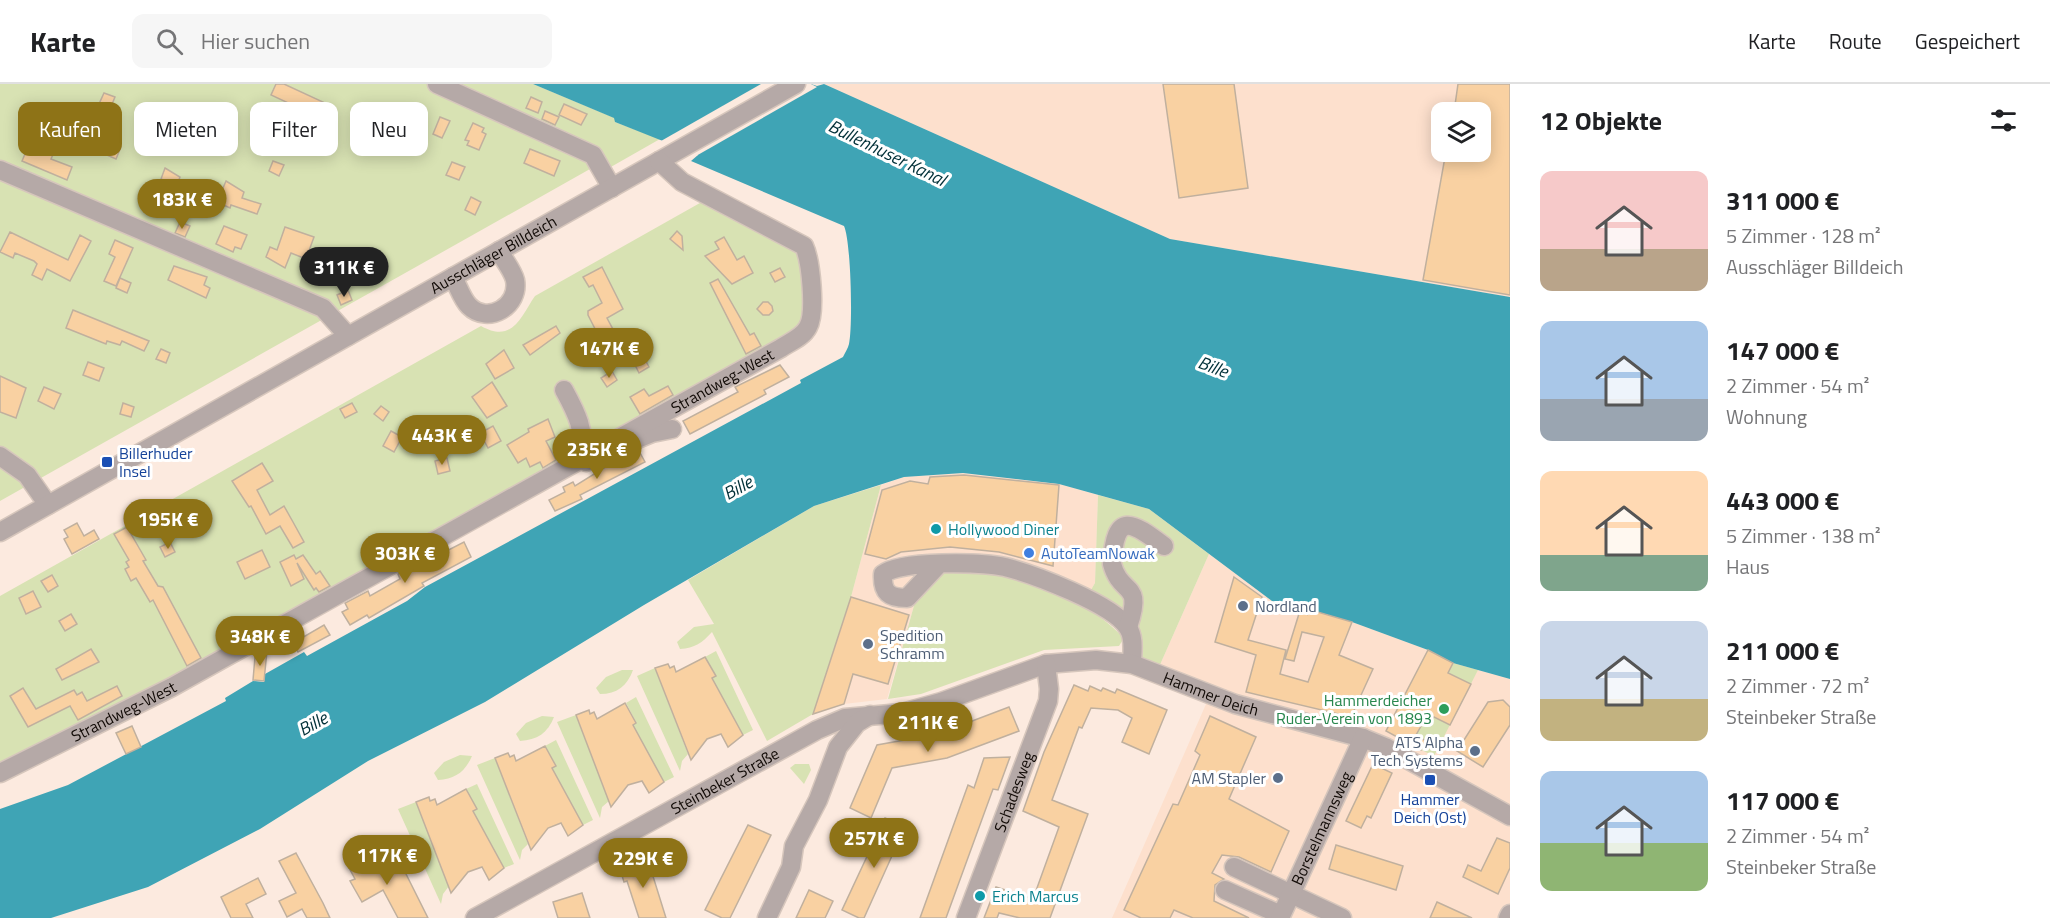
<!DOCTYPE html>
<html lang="de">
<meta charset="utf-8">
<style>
body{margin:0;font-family:"Titillium Web",sans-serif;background:#f6f6f6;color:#202124;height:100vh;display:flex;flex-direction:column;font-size:22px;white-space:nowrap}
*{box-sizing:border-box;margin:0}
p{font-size:20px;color:#757577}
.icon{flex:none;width:33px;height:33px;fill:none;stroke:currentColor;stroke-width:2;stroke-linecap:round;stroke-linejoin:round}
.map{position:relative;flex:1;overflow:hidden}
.drawer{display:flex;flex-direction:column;background:#fff;width:540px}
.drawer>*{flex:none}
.banner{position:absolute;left:18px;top:18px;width:570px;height:54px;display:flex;gap:12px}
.controls{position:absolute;left:1431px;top:18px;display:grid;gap:12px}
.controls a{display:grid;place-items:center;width:60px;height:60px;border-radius:12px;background:#fff;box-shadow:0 3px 15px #0003;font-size:30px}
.price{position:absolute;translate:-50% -51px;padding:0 14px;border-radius:21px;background:#8e7317;color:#fff;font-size:20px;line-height:39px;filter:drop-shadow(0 2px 3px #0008)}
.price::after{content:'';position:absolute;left:50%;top:36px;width:18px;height:14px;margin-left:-9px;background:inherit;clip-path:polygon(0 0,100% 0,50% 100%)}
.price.on{background:#222;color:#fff}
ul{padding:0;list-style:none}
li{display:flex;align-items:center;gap:18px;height:150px;padding:0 30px}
li span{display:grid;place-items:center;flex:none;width:168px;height:120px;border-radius:12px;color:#555}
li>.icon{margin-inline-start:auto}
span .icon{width:72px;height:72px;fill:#fffc;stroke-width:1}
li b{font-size:26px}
h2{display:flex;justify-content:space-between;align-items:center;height:72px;padding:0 30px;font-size:26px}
.tag{padding:0 21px;border-radius:12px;background:#fff;box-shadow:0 3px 15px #0003;font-size:21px;line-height:54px}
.tag.on{background:#8e7317;color:#fff}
header{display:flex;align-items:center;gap:36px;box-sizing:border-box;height:84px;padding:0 30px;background:#fff;border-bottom:2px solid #e0e0e0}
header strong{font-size:28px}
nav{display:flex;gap:33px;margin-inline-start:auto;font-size:21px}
.search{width:420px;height:54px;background:#f6f6f6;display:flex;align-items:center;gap:15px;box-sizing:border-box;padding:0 21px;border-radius:12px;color:#757577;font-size:22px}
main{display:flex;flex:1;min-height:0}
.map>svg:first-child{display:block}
.built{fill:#fde0cd;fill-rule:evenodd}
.green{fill:#d8e2b3}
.water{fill:#3fa4b5}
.pier{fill:#fceadf}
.building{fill:#f9d1a2;stroke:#c0b09e;stroke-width:1.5}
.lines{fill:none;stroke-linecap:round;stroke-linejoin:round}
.minor-casing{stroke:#d6c6bc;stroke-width:21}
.minor{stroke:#b5a9a7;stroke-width:18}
.transit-dot{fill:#1a4fb4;stroke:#fff;stroke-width:2}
.culture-dot{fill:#0f9aa8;stroke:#fff;stroke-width:2}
.shop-dot{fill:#3f7fe0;stroke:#fff;stroke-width:2}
.service-dot{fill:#5c6f8a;stroke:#fff;stroke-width:2}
.leisure-dot{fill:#2e9e5b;stroke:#fff;stroke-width:2}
.labels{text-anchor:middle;stroke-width:6;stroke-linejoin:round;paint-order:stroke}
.street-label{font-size:16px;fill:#110a06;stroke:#fff}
.transit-label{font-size:16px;fill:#164399;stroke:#fff;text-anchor:start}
.culture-label{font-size:16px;fill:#0d838f;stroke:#fff;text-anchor:start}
.shop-label{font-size:16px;fill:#366cbe;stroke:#fff;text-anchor:start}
.service-label{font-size:16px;fill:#4e5e75;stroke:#fff;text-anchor:start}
.leisure-label{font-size:16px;fill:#27864d;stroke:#fff;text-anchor:end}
.water-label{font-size:18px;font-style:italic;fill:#002f37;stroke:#fff}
</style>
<header>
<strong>Karte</strong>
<div class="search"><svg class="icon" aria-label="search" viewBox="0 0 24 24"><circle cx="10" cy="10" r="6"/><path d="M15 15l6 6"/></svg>Hier suchen</div>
<nav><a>Karte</a><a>Route</a><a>Gespeichert</a></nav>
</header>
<main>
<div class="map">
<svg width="1510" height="834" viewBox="0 0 1510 834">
<rect width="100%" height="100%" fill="#fceadf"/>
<!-- built -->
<g class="built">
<path d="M824,0H1510V213L1170,155ZM1442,28H1480V68H1442Z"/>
<path d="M963,389L1059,400L1098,411L1095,499L1088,511L915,518L887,615L844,620L813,630L851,513L881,401L904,393Z"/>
<path d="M1209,470L1272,517L1352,538L1428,566L1453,579L1510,595V834H1112L1210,611L1159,583Z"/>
</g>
<!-- green -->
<g class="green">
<path d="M0,0H533L615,34V38L660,55L595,92L590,85L0,417Z"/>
<path d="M707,115L800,154L816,246L0,694V512L481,242C513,260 521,232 535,212Z"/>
<path d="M881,401L851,513L813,630L767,657L712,548C702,559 695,564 680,565L677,558L694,543L714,540L688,496L814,422Z"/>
<path d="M1098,411L1149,425L1209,470L1159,583L1138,571V548L1088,511L1095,499Z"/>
<path d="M943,488C962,488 985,486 1003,490C1047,499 1093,522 1124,554L1119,562L1044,566L921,610L888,615L915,518Z"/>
<path d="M716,567L753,646L743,651L712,594L716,592L705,573Z"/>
<path d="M1453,579L1478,586L1434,672L1411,661Z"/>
<path d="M655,584L688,670L682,677L680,687L637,592Z"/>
<path d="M622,586H633C627,602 617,610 600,610L596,604L606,593Z"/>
<path d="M636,613L674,693L664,698L633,641L636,638L626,619Z"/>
<path d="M576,631L609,717L602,723L600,734L557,638Z"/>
<path d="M542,632L554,633C548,649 537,656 520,657L516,650L526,639Z"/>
<path d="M556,656L593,736L583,741L552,684L556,681L545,662Z"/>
<path d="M460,671L472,672C465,688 455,695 438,696L434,689L444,678Z"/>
<path d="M495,674L528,760L522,766L520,776L477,681Z"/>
<path d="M795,680H809L811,686L804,700L790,684Z"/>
<path d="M477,700L514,780L504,784L473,727L476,725L466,705Z"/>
<path d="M416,718L449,802L443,810L441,820L398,725Z"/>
</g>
<!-- water -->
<path class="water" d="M533,0H811L817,2L824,0L1170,155L1510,213V595L1453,579L1428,566L1352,538L1272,517L1149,425L1059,400L963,389L904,393L814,422L644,521L485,618L368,677L260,745L148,803L51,834H0V725L68,701L226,617L225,614L253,597L264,598L265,590L304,568L307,572L407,517L425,503L801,299L800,296L843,273C845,269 848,264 849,260C853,242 851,157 844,142L691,77L698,71L615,38L614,34Z"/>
<!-- pier -->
<path class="pier" d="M761,0H811L817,3L696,72L661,57Z"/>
<!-- building -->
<g class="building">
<path d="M276,0H284L323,18L316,32L271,11Z"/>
<path d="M1163,0H1234L1248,104L1179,114Z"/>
<path d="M1458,0H1510V211L1423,196L1445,73L1447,68H1480V28H1454Z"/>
<path d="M104,9L115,13L110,25L99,20Z"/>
<path d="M531,13L542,18L538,29L526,24Z"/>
<path d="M564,20L587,30L581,41L559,31Z"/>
<path d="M403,27L414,31L410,42L399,37Z"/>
<path d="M545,27L559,33L555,41L542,35Z"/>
<path d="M57,32L66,37L65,39L121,63L116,75L52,47Z"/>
<path d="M440,33L450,37L442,54L433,50Z"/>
<path d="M473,39L484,44L482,48L486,50L479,66L467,61L469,57L465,56Z"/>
<path d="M30,58L54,68L51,75L72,83L67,96L22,77Z"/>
<path d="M530,65L560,77L554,92L524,79Z"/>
<path d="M273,77L284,81L279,92L269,87Z"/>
<path d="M452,78L465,83L459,96L446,91Z"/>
<path d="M165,84L180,93L175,106L164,101L166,97L161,95Z"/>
<path d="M226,97L244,108L242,114L261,120L257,130L231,121L230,124L217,118Z"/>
<path d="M471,113L481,118L475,131L465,126Z"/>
<path d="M180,138L190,142L185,153L175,149Z"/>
<path d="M224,142L247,151L241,165L235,163L233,168L216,160Z"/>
<path d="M285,143L314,153L306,175L291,169L285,184L266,173L270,163L277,166Z"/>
<path d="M677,147L682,152L683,166L670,155Z"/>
<path d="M10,148L68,176L80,151L91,157L70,197L47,185L42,196L32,191L37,180L34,177L15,169L13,174L0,168Z"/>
<path d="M724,153L737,176L744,172L753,189L732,200L705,172L719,165L715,158Z"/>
<path d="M115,156L133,164L116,202L104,197L115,173L109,170Z"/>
<path d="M174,182L207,193L204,201L210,204L206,214L168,196Z"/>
<path d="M602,183L623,225L607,234L622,262L634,255L649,283L639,289L630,271L613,280L588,231V227L602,219L593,201L589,203L583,193Z"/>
<path d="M780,184L785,193L775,198L770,189Z"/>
<path d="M120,194L131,199L127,209L116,204Z"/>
<path d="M718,195L750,251L754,249L761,262L746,270L710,199Z"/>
<path d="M348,206L352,216L341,221L337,211Z"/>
<path d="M763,218H768L772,222L773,227L769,231H763L757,225Z"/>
<path d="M73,226L149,257L144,267L122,257L120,261L107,257L106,260L66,244Z"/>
<path d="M556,242L560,249L530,271L523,261Z"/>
<path d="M161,265L170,269L166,279L156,275Z"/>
<path d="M504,266L514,284L495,295L486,280Z"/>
<path d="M88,278L104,284L99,297L83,291Z"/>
<path d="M780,281L789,293L764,306L766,310L690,350L683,337L738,308L735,303Z"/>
<path d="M612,287L617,296L607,303L601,294Z"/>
<path d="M0,292L26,304L16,334L0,328Z"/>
<path d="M492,298L507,322L487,334L472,313Z"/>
<path d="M668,302L673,311L640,330L630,313L644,305L649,312Z"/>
<path d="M44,303L61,310L54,325L38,317Z"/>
<path d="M123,319L134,323L131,333L120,330Z"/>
<path d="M352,319L357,328L345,334L340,325Z"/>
<path d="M381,322L389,328L383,337L374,330Z"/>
<path d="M548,335L555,353L546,357L556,376L543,384L540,378L530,383L526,374L518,379L507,361L529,348L528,345Z"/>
<path d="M493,342L501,357L488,364L480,349Z"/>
<path d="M391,347L402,353L394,368L383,362Z"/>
<path d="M639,367L645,378L580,411L582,415L555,427L549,416L565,408L563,403L573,398L575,402L628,369Z"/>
<path d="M447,374L450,387L438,390L435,377Z"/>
<path d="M262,379L273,397L257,406L270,431L284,422L293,438L304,458L293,464L280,442L266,450L251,422L249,423L232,397Z"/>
<path d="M964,391L1059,401L1053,482L999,468L950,463L901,468L886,475L865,470L882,406L910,397L928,400L930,393Z"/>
<path d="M77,439L84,452L94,446L99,455L72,470L64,455L68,453L64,446Z"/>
<path d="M127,443L146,476L143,477L158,502L163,503L201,574L187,582L153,516L150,518L136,494L131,497L125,485L129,483L126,478L129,476L114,450Z"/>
<path d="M170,458L175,468L165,473L160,463Z"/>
<path d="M464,458L471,473L422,499L424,502L369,534L367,531L350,541L342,528L348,525L345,519L368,507L370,512L400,495L398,490L432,471L433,474Z"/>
<path d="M262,466L270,483L245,495L237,478Z"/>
<path d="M294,471L296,475L303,471L316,490L320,487L330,502L319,508L316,504L314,506L297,479L304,495L291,502L280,478Z"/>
<path d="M52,491L58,502L48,508L41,497Z"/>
<path d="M1234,493L1262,513L1248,556L1286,566L1280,590L1308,598L1324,553L1302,548L1294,577L1285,575L1302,520L1310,522L1307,531L1311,526L1352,538L1339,571L1373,585L1351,633L1246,608L1256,571L1215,558Z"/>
<path d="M33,507L41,523L26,530L19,514Z"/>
<path d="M851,513L909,531L888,600L853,590L844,620L813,630Z"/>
<path d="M71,530L77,540L65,547L59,537Z"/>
<path d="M324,541L330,551L298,568L293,559Z"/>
<path d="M91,565L99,578L62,596L56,585Z"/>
<path d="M1428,566L1453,579L1448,589L1471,600L1450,641L1428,630L1416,651L1426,657L1421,666L1386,647Z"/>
<path d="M267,567L264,597L253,596L255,573Z"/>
<path d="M705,573L716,592L712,594L743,651L728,663L721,650L707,655L691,676L655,584L668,580L670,584L674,582L676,588Z"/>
<path d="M1074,601L1088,607L1090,602L1101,607L1103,604L1115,609L1117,605L1167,626L1149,670L1122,658L1132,634L1118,626L1091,624L1082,644L1079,643L1052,716L1088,730L1050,834H1020L999,829L997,834H984L996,803L1033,815L1059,743L1023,727L1044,668Z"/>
<path d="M117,602L122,612L78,636L70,622L28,643L10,612L23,604L36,625L74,606L77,611L82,608L87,617Z"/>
<path d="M1503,616L1510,623V641L1483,683L1457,667L1488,618Z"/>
<path d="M625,619L636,639L633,641L664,698L649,709L642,697L628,701L611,723L576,631L589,626L590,630L594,628L597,635Z"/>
<path d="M1009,623L1019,647L947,674L892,684L871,734L850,724L877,661L938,650Z"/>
<path d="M1210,632L1256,653L1229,715L1289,747L1271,788L1239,773L1222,771L1212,789L1224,795L1215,801L1214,817L1249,834H1193L1174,826L1170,834H1141L1124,826L1173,720L1178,721L1200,671L1195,667Z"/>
<path d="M132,642L141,663L126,670L116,649Z"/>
<path d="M545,662L556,682L552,684L583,741L568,752L561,739L548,744L531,766L495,674L508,669L510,673L514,671L516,677Z"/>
<path d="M1010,673L998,706L993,705L946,834H920L968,701L974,704L984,674Z"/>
<path d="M1373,680L1392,689L1371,734L1367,732L1361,744L1346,737Z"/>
<path d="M466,705L477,725L473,727L504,784L489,796L482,783L468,788L451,809L416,718L429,713L430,717L435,715L437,721Z"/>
<path d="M885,734L905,743L864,834H859L842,826Z"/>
<path d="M748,741L771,751L730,834H722L705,826Z"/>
<path d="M1497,754L1510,759V784L1498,810L1463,793L1468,781L1481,787Z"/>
<path d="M1336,761L1403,782L1396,806L1329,785Z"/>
<path d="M296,769L323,819L330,834H307L302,825L287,833L279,817L296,809L279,777Z"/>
<path d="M364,771L372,785L397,772L428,834H398L383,806L362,818L350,797L355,795L347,780Z"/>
<path d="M647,773L666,834H639L627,797L624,798L619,782Z"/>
<path d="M258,794L266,810L246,820L253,834H231L221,813Z"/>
<path d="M809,806L833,817L825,834H796Z"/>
<path d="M582,809L590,834H558L553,818Z"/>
<path d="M1437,818L1472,834H1430Z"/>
</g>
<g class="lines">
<defs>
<g id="minor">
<path d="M437,0L593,71L612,104"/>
<path d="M0,86L323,224L348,252"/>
<path d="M453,193C458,202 462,215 469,222C488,241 520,222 515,196C513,187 504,176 499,167"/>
<path d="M564,306C576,328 587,348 580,374L586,378"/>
<path d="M630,358L652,349L672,345"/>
<path d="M0,372L27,391L48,421"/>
<path id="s1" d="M0,448L796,0"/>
<path d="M939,480L907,514C889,514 882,509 883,490C900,476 982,478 1005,483C1033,490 1113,520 1128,544C1135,554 1132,569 1132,580"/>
<path d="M1128,543C1144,496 1121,513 1112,480C1115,426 1132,438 1164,462"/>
<path id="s2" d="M0,689L172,603L781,264C790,258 803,253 808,243C816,229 811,177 804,162L682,98L659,77"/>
<path d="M1234,783L1342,834"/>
<path d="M1225,806L1281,831"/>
<path id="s3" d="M475,834L817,646L845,634L902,629L941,618L1046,580L1096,576L1132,580L1235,620L1363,654L1385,663L1510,732"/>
<path d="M767,834L791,783L794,762L818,716L838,663L857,639L870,631"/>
<path id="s4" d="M966,834L1048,617L1049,605L1046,580"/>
<path id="s5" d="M1280,834L1363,654"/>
<path d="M1508,834L1510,830"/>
</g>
</defs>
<!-- minor casing -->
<use href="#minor" class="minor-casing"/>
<!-- minor -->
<use href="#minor" class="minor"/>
</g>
<!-- markers -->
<g class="transit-dot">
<rect x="101" y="372" width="12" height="12" rx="3"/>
<rect x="1424" y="690" width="12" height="12" rx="3"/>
</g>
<g class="culture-dot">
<circle cx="936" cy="445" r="6"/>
<circle cx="980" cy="812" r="6"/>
</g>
<circle class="shop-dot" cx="1029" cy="469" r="6"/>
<g class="service-dot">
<circle cx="1243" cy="522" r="6"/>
<circle cx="868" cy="560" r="6"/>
<circle cx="1475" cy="667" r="6"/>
<circle cx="1278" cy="694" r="6"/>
</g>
<circle class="leisure-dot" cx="1444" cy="625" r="6"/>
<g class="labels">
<!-- street labels -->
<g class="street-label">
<text dy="6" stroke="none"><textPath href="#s1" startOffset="566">Ausschläger Billdeich</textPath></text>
<text dy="6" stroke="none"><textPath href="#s2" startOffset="822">Strandweg-West</textPath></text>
<text dy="6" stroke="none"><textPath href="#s3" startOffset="801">Hammer Deich</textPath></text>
<text dy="6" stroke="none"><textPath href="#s2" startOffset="138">Strandweg-West</textPath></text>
<text dy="6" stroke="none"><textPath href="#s3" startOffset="285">Steinbeker Straße</textPath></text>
<text dy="6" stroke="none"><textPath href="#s4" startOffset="135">Schadesweg</textPath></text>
<text dy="6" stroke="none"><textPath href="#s5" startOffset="99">Borstelmannsweg</textPath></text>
</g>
<!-- transit labels -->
<g class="transit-label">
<text x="119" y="375">Billerhuder<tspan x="119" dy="18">Insel</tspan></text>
<text x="1430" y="721" text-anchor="middle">Hammer<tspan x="1430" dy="18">Deich (Ost)</tspan></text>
</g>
<!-- culture labels -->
<g class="culture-label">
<text x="948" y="451">Hollywood Diner</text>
<text x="992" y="818">Erich Marcus</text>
</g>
<!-- shop labels -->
<g class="shop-label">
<text x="1041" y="475">AutoTeamNowak</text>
</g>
<!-- service labels -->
<g class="service-label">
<text x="1255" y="528">Nordland</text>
<text x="880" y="557">Spedition<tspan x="880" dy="18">Schramm</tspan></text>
<text x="1463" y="664" text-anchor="end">ATS Alpha<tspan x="1463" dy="18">Tech Systems</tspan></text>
<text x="1266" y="700" text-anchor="end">AM Stapler</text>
</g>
<!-- leisure labels -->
<g class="leisure-label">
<text x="1432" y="622">Hammerdeicher<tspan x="1432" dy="18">Ruder-Verein von 1893</tspan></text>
</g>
<!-- water labels -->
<g class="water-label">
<text transform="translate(887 69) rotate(26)" y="6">Bullenhuser Kanal</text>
<text transform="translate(1213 283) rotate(21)" y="6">Bille</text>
<text transform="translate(738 404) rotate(-29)" y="6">Bille</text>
<text transform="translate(313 640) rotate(-29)" y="6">Bille</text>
</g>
</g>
</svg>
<div class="controls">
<a><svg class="icon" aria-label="layers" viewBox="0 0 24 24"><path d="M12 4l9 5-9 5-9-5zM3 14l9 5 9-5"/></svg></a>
</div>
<b class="price" style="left:182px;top:146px">183K €</b>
<b class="price on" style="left:344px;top:214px">311K €</b>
<b class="price" style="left:609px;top:295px">147K €</b>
<b class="price" style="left:442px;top:382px">443K €</b>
<b class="price" style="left:597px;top:396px">235K €</b>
<b class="price" style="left:168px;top:466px">195K €</b>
<b class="price" style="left:405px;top:500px">303K €</b>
<b class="price" style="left:260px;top:583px">348K €</b>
<b class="price" style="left:928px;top:669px">211K €</b>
<b class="price" style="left:874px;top:785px">257K €</b>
<b class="price" style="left:387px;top:802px">117K €</b>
<b class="price" style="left:643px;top:805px">229K €</b>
<div class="banner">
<a class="tag on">Kaufen</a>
<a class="tag">Mieten</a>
<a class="tag">Filter</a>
<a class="tag">Neu</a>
</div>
</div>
<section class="drawer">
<h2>12 Objekte<svg class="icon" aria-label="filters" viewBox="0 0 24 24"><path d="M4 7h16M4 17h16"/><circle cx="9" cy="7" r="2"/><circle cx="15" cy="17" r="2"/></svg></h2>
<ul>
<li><span style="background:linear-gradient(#f6c9c9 65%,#b9a48a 0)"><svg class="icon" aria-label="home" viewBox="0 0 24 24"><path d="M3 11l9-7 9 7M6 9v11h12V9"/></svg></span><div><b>311 000 €</b><p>5 Zimmer · 128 m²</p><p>Ausschläger Billdeich</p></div></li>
<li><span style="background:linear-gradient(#a9c7e8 65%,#9aa5b1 0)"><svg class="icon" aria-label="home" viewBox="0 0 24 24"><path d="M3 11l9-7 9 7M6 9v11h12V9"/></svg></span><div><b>147 000 €</b><p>2 Zimmer · 54 m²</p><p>Wohnung</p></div></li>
<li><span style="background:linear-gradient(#ffd9b3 70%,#7fa58c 0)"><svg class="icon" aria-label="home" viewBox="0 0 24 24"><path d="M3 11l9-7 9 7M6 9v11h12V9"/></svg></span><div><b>443 000 €</b><p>5 Zimmer · 138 m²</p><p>Haus</p></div></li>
<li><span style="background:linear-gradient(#c9d6e8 65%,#c2b280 0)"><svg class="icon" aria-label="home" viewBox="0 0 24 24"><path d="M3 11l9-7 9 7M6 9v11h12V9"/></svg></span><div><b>211 000 €</b><p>2 Zimmer · 72 m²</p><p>Steinbeker Straße</p></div></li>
<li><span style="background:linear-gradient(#a9c7e8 60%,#8fb573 0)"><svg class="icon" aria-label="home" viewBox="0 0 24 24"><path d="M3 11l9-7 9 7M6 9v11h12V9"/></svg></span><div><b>117 000 €</b><p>2 Zimmer · 54 m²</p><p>Steinbeker Straße</p></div></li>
</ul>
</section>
</main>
